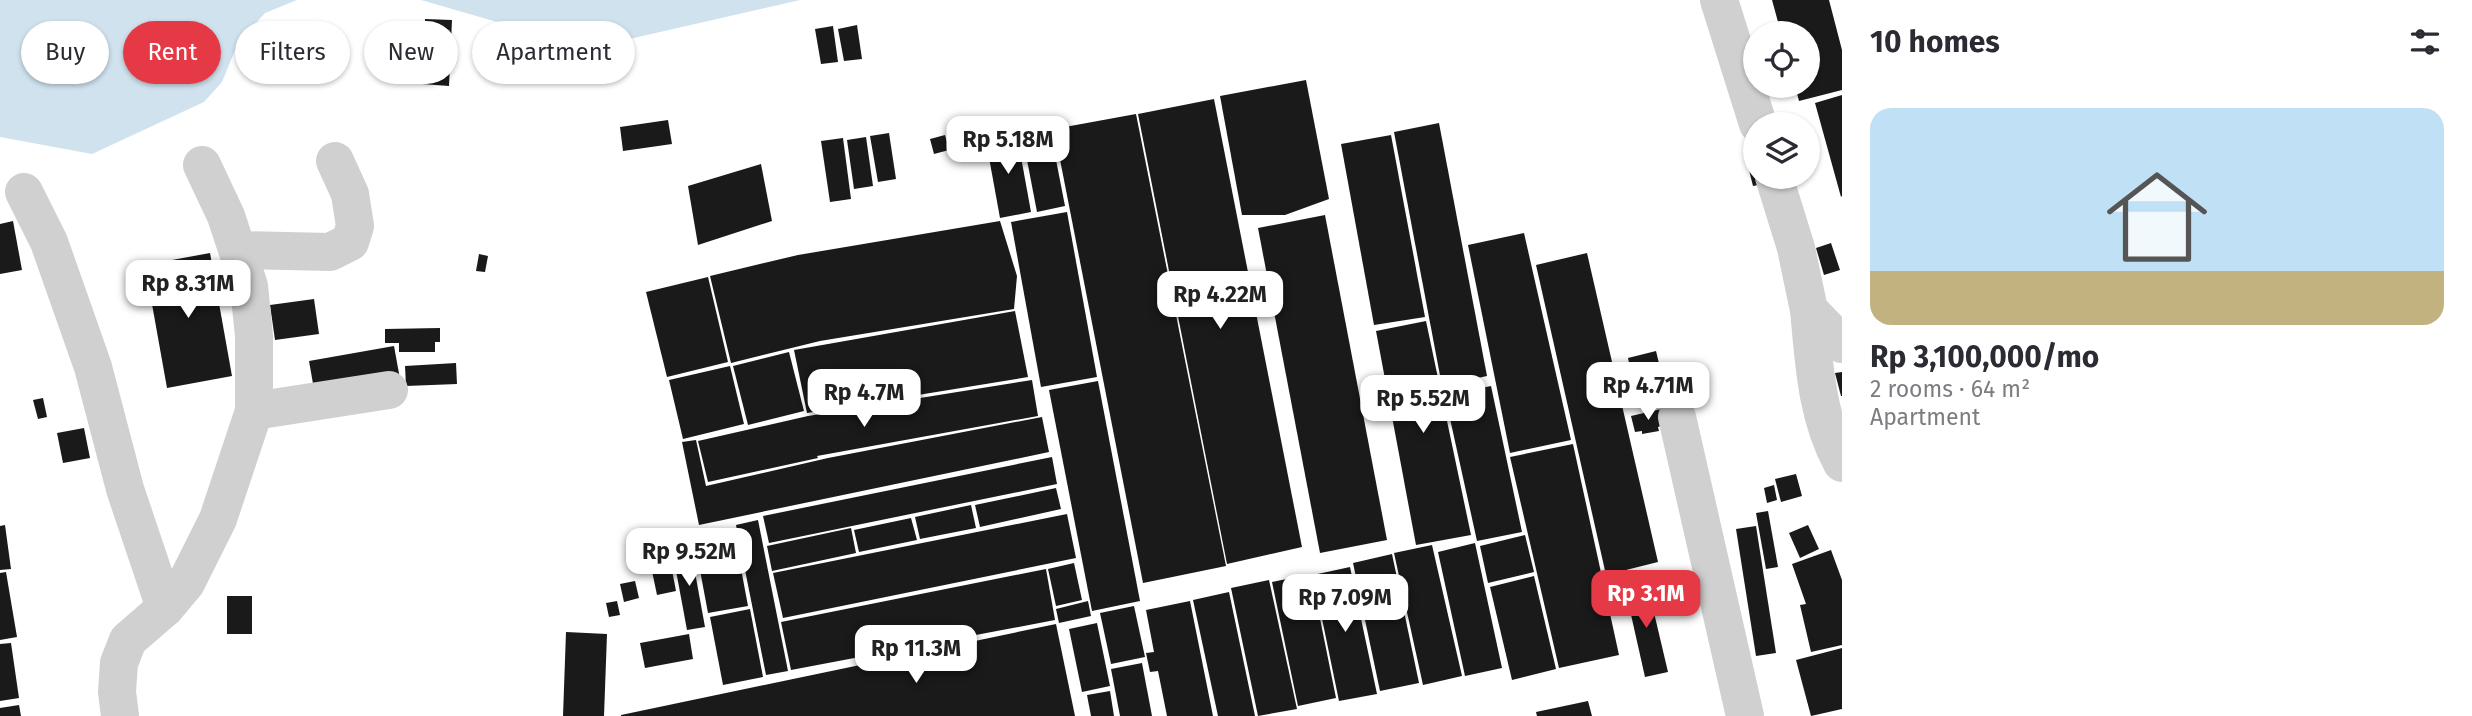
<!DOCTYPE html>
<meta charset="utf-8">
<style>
body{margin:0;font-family:"Fira Sans",sans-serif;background:#f7f7f7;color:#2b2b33;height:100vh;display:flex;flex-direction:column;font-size:26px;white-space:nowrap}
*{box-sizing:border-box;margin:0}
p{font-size:23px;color:#7c7c81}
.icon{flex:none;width:38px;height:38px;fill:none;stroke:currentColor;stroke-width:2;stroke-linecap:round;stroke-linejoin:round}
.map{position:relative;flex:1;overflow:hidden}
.sheet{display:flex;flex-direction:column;background:#fff;width:630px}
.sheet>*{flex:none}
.guide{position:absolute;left:21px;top:21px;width:665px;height:63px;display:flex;gap:14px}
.buttons{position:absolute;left:1743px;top:21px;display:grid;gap:14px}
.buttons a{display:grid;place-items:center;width:77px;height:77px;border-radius:50%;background:#fff;box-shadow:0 2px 5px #0004;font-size:35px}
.price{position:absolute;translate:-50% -60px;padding:0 16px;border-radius:14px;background:#fff;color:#222;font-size:23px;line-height:46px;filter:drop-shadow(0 2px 4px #0008)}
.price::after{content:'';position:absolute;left:50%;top:42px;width:21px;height:16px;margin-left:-10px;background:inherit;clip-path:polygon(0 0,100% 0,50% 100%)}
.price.current{background:#e63946;color:#fff}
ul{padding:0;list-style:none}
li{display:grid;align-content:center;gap:14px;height:371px;padding:0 28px}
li+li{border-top:2px solid #e1e1e2}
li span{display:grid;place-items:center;height:217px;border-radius:21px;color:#555}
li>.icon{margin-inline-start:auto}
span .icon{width:126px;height:126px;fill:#fffc;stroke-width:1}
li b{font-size:30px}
h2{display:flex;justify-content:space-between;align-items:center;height:84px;padding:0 28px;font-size:30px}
.chip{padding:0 24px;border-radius:32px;background:#fff;box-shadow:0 2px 5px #0004;font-size:24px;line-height:63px}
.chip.current{background:#e63946;color:#fff}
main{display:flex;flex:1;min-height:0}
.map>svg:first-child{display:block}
.water{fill:#cfe2ee}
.building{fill:#1a1a1a}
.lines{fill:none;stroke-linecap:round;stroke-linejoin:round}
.minor{stroke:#d0d0d0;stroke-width:38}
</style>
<main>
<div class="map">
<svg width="1842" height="716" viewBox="0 0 1842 716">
<rect width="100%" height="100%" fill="#fff"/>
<!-- water -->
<g class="water">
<path d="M0,0H297L265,13L238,43L222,82L204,102L92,154L0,137Z"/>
<path d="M421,0H800L625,40L535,33Z"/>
</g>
<!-- building -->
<g class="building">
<path d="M1772,0H1829L1842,50V90L1799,101L1795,86H1808V33H1781Z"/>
<path d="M425,19L452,20L449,86L422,84Z"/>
<path d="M857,25L862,59L844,61L838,29Z"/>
<path d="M833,26L838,62L821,64L815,29Z"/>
<path d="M1306,80L1329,199L1285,215H1242L1220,96Z"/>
<path d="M1842,95V196L1841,197L1815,103Z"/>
<path d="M1214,99L1302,547L1227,564L1138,114Z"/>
<path d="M1136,114L1226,566L1143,583L1054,129Z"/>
<path d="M668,120L672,144L623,151L620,127Z"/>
<path d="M1439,123L1487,376L1442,386L1394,132Z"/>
<path d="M1050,129L1065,206L1037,212L1022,134Z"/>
<path d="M889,133L896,179L878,182L870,136Z"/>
<path d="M945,135L949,150L934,154L930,139Z"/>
<path d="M1017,135L1031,212L1000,218L986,141Z"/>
<path d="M1391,135L1425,317L1374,325L1341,144Z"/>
<path d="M866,137L873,186L854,189L847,140Z"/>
<path d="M843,138L851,199L830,202L821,141Z"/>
<path d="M1755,159V177H1762L1764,184L1753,186L1747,162Z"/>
<path d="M761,164L772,221L698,245L688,186Z"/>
<path d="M1067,212L1097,377L1041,387L1011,222Z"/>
<path d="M1325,215L1387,540L1320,553L1258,228Z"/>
<path d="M13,221L22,270L0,274V224Z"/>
<path d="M1000,221L1017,276L1014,309L820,341L731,363L710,276L798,255Z"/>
<path d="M1524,233L1571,440L1510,453L1468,245Z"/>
<path d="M1831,243L1840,270L1824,275L1816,248Z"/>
<path d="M210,253L232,376L167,388L145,265Z"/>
<path d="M1587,253L1658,562L1606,575L1536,265Z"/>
<path d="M479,254L488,256L485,272L476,271Z"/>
<path d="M708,277L728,362L667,377L646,292Z"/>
<path d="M314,299L319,334L275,340L270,305Z"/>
<path d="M1015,311L1028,377L807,413L794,350Z"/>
<path d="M1426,321L1471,535L1416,545L1376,331Z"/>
<path d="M440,328V342H435V352H399V343H385V329Z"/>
<path d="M394,346L400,379L315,395L309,361Z"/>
<path d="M1656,351L1665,388L1636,395L1628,358Z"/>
<path d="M789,352L804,411L748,425L733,366Z"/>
<path d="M456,363L457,384L406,386L405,366Z"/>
<path d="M730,366L744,424L683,439L669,380Z"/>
<path d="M1842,372V396H1841L1835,373Z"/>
<path d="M1032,380L1038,416L817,456L818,458L708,482L698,441L808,416Z"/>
<path d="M1098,381L1140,601L1092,611L1049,390Z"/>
<path d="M1491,386L1522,532L1477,541L1445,396Z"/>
<path d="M43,398L47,417L38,419L33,400Z"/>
<path d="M1661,409L1664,425L1658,427L1659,431L1642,434V431L1635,432L1631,416Z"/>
<path d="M1042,417L1049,452L699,525L682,442L696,440L706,486L828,458Z"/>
<path d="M84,428L90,458L63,463L57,433Z"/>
<path d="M1573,444L1619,655L1559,668L1510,457Z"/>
<path d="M1052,457L1057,484L769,543L763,516Z"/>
<path d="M1796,474L1802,496L1781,502L1775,479Z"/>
<path d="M1774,485L1777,500L1767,503L1764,488Z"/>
<path d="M1056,488L1061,509L980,527L975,505Z"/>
<path d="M971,505L976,528L920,539L915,517Z"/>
<path d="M1768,511L1778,567L1766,569L1756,513Z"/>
<path d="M1067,514L1076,558L783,618L773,573Z"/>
<path d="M911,518L917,540L859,552L854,530Z"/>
<path d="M758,520L788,671L766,675L736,525Z"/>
<path d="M5,525L11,569L0,570V526Z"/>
<path d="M1808,525L1819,549L1800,558L1789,533Z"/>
<path d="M1756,526L1776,653L1756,656L1736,529Z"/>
<path d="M851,528L856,553L772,571L767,546Z"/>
<path d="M734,531L748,606L708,613L694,538Z"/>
<path d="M1525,535L1534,572L1488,583L1480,546Z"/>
<path d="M1475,543L1502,668L1465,676L1438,552Z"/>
<path d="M690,545L705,627L687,630L672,549Z"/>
<path d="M1432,545L1462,676L1423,685L1394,553Z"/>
<path d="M668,549L676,591L657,595L648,552Z"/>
<path d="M1831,550L1842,580V645L1811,652L1800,605L1806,604L1792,564Z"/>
<path d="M1392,554L1419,683L1380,691L1353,563Z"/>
<path d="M1074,563L1082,600L1056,606L1048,569Z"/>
<path d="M1350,567L1377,694L1339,701L1313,575Z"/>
<path d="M1046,569L1055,620L791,670L781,622Z"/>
<path d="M6,572L17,637L0,640V573Z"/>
<path d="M1311,574L1336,698L1298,706L1272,582Z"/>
<path d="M1534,576L1556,669L1512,680L1490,587Z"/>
<path d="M1269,580L1297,709L1258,716L1231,588Z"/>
<path d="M635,581L639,598L624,602L620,584Z"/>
<path d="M1647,583L1668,672L1645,677L1625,588Z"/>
<path d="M1229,592L1255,716H1218L1193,600Z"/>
<rect x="227" y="596" width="25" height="38"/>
<path d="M617,601L620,615L609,617L606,603Z"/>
<path d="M1088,601L1091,616L1059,623L1056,609Z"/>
<path d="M1190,601L1213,716H1167L1158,671L1150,672L1146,653L1154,652L1146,610Z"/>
<path d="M1134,606L1145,657L1111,664L1100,613Z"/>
<path d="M750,609L763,677L723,685L710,617Z"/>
<path d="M1097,623L1110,686L1082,692L1069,629Z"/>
<path d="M1056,624L1075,716H621V715Z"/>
<path d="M566,632L607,634L604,716H563Z"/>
<path d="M689,634L693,659L645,668L640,643Z"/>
<path d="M11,643L19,698L0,701V644Z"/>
<path d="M1842,648V709L1811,716L1796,660Z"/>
<path d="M1142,663L1152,716H1120L1111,669Z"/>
<path d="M1110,691L1114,716H1091L1087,695Z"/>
<path d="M1588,701L1592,716H1537L1536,712Z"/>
<path d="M19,705L21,716H0V708Z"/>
</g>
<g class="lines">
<!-- minor -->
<g class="minor">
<path d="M1719,0L1758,124"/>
<path d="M1774,177L1796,248L1809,310L1842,344"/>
<path d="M24,192L49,242L93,367L125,489L165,608"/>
<path d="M238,250L330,252L350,242L355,226L350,194L335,161"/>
<path d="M1809,310C1814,362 1816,416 1842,463"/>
<path d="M254,411L389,390"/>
<path d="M1677,417L1745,716"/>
<path d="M120,716L117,692L119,663L128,640L165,608L186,583L218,519L254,411V336L249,286L226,216L202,165"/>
</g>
</g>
</svg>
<div class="buttons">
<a><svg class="icon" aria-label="locate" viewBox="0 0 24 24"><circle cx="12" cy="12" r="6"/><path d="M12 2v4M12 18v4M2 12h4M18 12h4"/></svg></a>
<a><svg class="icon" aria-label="layers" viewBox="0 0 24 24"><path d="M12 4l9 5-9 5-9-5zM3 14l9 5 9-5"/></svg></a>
</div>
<b class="price" style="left:1008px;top:176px">Rp 5.18M</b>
<b class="price" style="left:188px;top:320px">Rp 8.31M</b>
<b class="price" style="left:1220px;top:331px">Rp 4.22M</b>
<b class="price" style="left:1648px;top:422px">Rp 4.71M</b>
<b class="price" style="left:864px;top:429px">Rp 4.7M</b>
<b class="price" style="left:1423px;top:435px">Rp 5.52M</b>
<b class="price" style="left:689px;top:588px">Rp 9.52M</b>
<b class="price current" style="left:1646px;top:630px">Rp 3.1M</b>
<b class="price" style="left:1345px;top:634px">Rp 7.09M</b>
<b class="price" style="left:916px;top:685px">Rp 11.3M</b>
<div class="guide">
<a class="chip">Buy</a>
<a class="chip current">Rent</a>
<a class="chip">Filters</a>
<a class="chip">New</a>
<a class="chip">Apartment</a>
</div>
</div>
<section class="sheet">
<h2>10 homes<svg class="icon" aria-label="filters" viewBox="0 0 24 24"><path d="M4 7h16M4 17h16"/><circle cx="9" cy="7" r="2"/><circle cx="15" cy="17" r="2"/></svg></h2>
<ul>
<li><span style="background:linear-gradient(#bfe0f5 75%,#c2b280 0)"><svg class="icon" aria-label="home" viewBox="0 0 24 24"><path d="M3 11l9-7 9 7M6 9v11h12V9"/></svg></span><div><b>Rp 3,100,000/mo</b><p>2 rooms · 64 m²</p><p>Apartment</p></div></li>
</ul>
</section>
</main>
